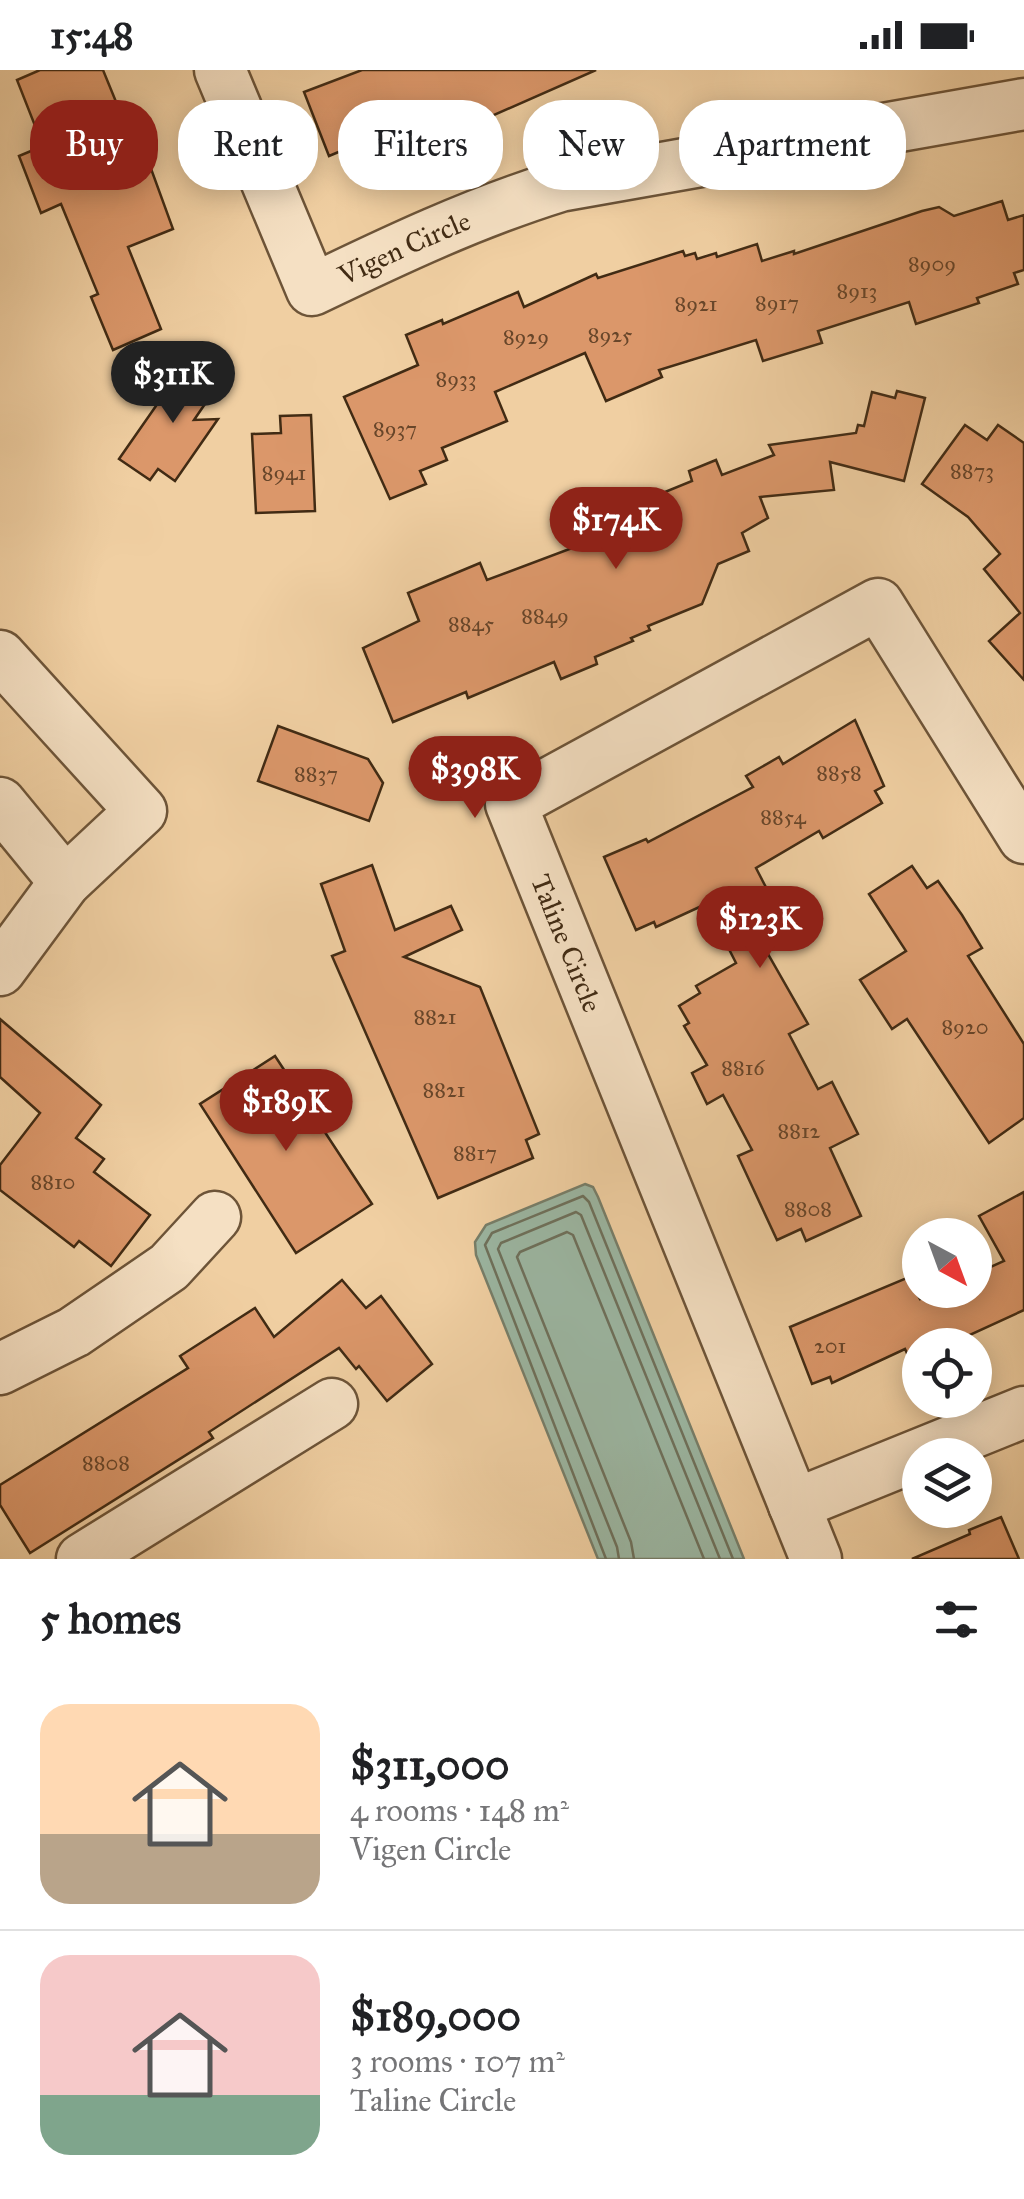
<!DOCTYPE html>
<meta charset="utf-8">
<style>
body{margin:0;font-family:"IM FELL Great Primer",serif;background:#f6f6f6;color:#202124;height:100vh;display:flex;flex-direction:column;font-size:38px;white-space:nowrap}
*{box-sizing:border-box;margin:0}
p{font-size:32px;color:#757577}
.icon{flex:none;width:55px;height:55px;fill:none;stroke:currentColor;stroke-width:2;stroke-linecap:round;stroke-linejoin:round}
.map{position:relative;height:1489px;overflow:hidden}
.drawer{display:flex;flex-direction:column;background:#fff;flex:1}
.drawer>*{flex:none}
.top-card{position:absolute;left:30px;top:30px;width:965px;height:90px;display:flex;gap:20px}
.needle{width:65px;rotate:139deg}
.buttons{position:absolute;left:902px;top:1148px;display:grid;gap:20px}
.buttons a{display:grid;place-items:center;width:90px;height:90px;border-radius:50%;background:#fff;box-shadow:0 5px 25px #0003;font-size:50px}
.price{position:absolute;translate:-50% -85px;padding:0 22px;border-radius:35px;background:#8f2418;color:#fff;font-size:32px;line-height:65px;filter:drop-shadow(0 2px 5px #0008)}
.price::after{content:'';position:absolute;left:50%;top:60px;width:30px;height:22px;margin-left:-15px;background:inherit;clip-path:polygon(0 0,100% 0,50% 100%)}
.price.active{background:#222;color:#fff}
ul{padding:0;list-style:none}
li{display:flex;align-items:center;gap:30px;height:250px;padding:0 40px}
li+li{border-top:2px solid #e0e0e0}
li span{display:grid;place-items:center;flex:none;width:280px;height:200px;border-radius:30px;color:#555}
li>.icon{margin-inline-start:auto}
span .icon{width:120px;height:120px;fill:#fffc;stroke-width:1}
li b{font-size:42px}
h2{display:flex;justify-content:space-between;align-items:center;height:120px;padding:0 40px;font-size:42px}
.chip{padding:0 35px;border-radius:40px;background:#fff;box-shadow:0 5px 25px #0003;font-size:35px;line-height:90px}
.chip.active{background:#8f2418;color:#fff}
.status{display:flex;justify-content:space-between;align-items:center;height:70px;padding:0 50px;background:#fff;direction:ltr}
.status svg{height:28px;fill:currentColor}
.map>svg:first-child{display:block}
.water{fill:#9bb6a2;stroke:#777e69;stroke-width:2.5}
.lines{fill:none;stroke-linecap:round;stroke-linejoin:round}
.shore{stroke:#6e705b;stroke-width:2.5}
.building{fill:#db976a;stroke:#412b14;stroke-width:2.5}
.minor-casing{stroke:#6d5438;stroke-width:55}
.minor{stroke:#f5e0c3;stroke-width:50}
.labels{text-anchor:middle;stroke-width:8;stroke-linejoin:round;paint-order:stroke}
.number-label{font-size:22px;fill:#68462a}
.street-label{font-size:28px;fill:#412b14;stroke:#f5e0c3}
</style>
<div class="status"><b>15:48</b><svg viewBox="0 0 49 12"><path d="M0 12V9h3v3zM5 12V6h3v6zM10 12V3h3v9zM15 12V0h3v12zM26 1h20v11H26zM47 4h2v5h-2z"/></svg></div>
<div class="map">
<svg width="1024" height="1489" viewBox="0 0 1024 1489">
<rect width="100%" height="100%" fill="#f0cfa2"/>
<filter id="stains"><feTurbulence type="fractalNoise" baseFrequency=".002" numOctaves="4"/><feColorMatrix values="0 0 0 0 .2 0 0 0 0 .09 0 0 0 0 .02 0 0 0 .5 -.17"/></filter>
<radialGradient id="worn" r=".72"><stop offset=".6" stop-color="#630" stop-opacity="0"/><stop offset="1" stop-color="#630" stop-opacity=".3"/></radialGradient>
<!-- water -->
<path class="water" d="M585,1114L593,1117L598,1127L744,1489H598L476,1185L475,1172L486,1155Z"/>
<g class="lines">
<!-- shore -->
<g class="shore">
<path d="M606,1489L485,1175L492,1163L583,1126L589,1132L733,1489"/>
<path d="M619,1489L617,1477L498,1179L501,1173L576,1142L581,1145L720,1489"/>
<path d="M634,1489L631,1472L517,1187L520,1182L567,1162L573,1165L704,1489"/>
</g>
</g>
<!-- building -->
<g class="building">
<path d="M40,0H103L121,44L130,41L173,159L128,177L161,259L113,280L91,227L98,224L61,134L41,143L19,86L43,76L17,10Z"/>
<path d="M362,0H596L426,75L356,100L348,78L329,86L304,22Z"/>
<path d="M1002,131L1008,150L1024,145V200L1014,203L1018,214L977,228L979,233L916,254L909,232L818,261L822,273L763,291L756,270L659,300L662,307L606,331L585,283L495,322L507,351L442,378L447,390L420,401L426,414L390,429L344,327L418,295L406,265L442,250L443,254L518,222L524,237L596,204L598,208L683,181L685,186L695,183L697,189L716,183L717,187L757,174L762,191L794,181V184L922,141L939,137L954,146Z"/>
<path d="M188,290L220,312L194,350L218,349L175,411L158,399L150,410L119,389Z"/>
<path d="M897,321L925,328L904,411L830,392L834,420L760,427L768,448L742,463L749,481L718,494L702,534L648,556L650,560L631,568L633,571L595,587L597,594L561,609L554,592L468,628L466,622L393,652L363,578L419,551L408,523L480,493L487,510L628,457L621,440L692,411L689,401L716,390L722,405L774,385L769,375L856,363L858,355L864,356L872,322L895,328Z"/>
<path d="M311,345L315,441L256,443L252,364L281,363L280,346Z"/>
<path d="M965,355L987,370L998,355L1024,373V610L989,571L1020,543L984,499L1000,484L968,447L922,414Z"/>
<path d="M855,650L884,716L875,721L882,733L823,768L819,761L756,798L771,827L744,842L808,954L789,964L818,1019L832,1012L858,1064L830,1078L861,1146L806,1171L801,1159L777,1170L738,1086L752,1080L723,1025L707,1034L692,1003L707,995L684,956L689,953L679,936L700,923L696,916L736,893L706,834L656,857L654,852L636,860L604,787L646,769L648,772L753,717L746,706L779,687L783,694Z"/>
<path d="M278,656L368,689L383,713L369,751L258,711Z"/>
<path d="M372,795L395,860L451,836L462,860L404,887L480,917L539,1064L526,1070L533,1088L438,1128L332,886L345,881L321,814Z"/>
<path d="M912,796L927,818L938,811L962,845L982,878L968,886L1024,974V1048L989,1073L907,949L892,959L860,910L906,881L869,824Z"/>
<path d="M0,949L101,1035L76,1068L104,1089L94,1102L150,1145L111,1196L79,1171L74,1177L0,1120V1095L40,1043L0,1007Z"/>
<path d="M275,986L372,1134L296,1183L200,1034Z"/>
<path d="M1024,1122V1240L948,1275H920V1288L911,1292L905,1279L832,1313L830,1307L812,1314L790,1257L909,1207L920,1229L940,1220H975V1204L1004,1191L979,1146Z"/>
<path d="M342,1210L366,1238L381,1226L432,1294L387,1331L359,1296L356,1299L339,1278L209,1362L213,1368L30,1483L0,1435V1415L188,1298L180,1286L255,1238L274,1267Z"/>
<path d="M1001,1447L1019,1489H912L970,1464L969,1460Z"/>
</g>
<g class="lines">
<defs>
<g id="minor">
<path id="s1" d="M220,0L312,220C393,181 473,143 560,116L1024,34"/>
<path d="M0,586L141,741L65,812L0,900"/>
<path d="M0,733L65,812"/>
<path d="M0,1299L74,1262L169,1197L215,1147"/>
<path d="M794,1435L1024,1342"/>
<path d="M82,1489L332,1334"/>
<path d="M816,1489L511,734L878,534L1024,768"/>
</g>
</defs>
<!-- minor casing -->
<use href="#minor" class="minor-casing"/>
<!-- minor -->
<use href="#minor" class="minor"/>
</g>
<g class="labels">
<!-- number labels -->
<g class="number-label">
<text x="932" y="201">8909</text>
<text x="857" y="228">8913</text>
<text x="777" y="240">8917</text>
<text x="696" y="241">8921</text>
<text x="610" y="272">8925</text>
<text x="526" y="274">8929</text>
<text x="456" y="316">8933</text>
<text x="395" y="366">8937</text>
<text x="972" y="408">8873</text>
<text x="284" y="410">8941</text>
<text x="545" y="553">8849</text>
<text x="471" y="561">8845</text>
<text x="839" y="710">8858</text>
<text x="316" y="711">8837</text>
<text x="783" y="754">8854</text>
<text x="435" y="954">8821</text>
<text x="965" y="964">8920</text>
<text x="743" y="1005">8816</text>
<text x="444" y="1027">8821</text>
<text x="799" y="1068">8812</text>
<text x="475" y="1090">8817</text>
<text x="53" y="1119">8810</text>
<text x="808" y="1146">8808</text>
<text x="830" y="1283">201</text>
<text x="106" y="1400">8808</text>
</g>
<!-- street labels -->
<g class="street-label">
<text dy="10" stroke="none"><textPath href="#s1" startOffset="340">Vigen Circle</textPath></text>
<text transform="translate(567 873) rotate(68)" y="10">Taline Circle</text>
</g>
</g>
<rect width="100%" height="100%" filter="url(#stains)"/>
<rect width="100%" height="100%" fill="url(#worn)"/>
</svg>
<div class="buttons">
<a><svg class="needle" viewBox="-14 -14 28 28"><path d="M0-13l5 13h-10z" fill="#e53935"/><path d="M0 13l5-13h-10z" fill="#757577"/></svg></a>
<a><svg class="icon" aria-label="locate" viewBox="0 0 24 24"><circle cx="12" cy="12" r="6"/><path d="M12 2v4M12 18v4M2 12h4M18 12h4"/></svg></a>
<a><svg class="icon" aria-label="layers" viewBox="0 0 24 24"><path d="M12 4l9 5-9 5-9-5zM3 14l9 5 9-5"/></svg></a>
</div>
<b class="price active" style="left:173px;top:356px">$311K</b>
<b class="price" style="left:616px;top:502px">$174K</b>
<b class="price" style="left:475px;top:751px">$398K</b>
<b class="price" style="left:760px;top:901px">$123K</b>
<b class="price" style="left:286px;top:1084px">$189K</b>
<div class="top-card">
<a class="chip active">Buy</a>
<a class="chip">Rent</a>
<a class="chip">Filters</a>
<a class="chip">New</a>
<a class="chip">Apartment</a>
</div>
</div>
<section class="drawer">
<h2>5 homes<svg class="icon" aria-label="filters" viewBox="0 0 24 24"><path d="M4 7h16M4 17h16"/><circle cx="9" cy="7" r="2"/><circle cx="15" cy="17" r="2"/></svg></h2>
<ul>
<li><span style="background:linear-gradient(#ffd9b3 65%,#b9a48a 0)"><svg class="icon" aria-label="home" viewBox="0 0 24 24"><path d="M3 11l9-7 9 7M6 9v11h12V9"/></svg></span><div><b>$311,000</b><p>4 rooms · 148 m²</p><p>Vigen Circle</p></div></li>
<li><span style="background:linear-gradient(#f6c9c9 70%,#7fa58c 0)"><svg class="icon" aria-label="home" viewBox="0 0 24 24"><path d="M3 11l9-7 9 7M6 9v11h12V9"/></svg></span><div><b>$189,000</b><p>3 rooms · 107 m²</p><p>Taline Circle</p></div></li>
</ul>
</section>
